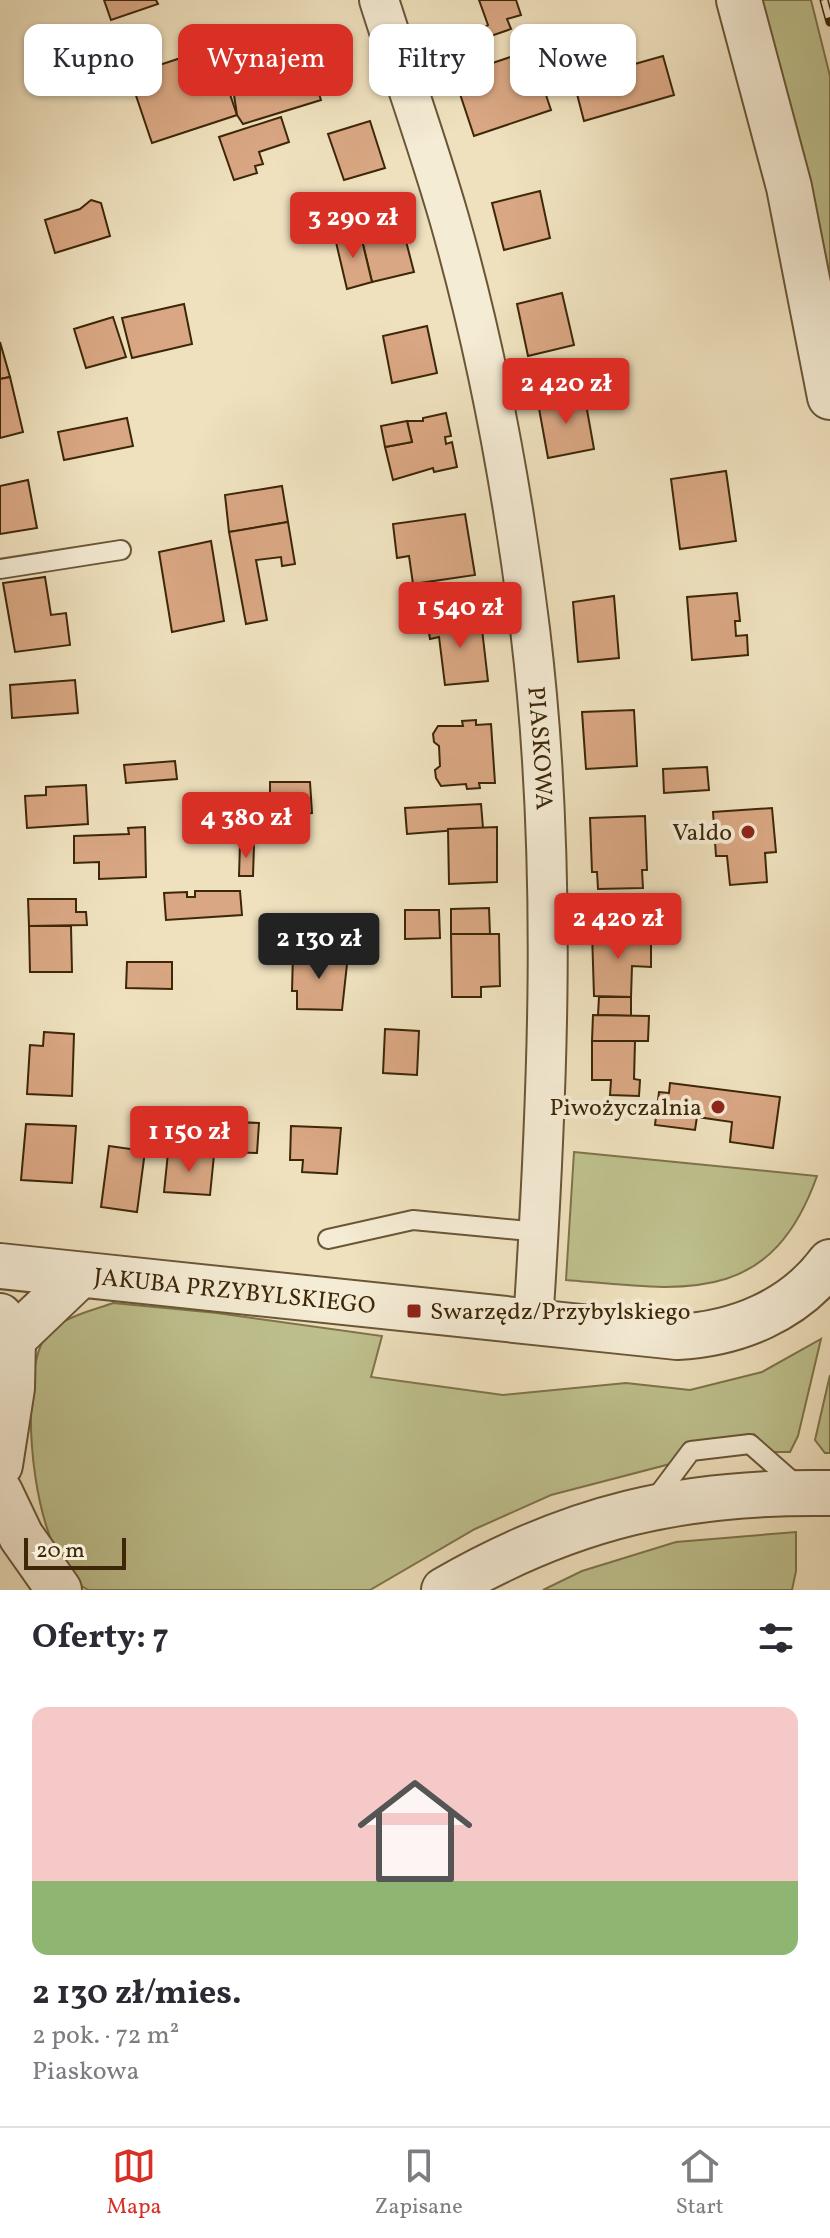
<!DOCTYPE html>
<html lang="pl">
<meta charset="utf-8">
<style>
body{margin:0;font-family:Vollkorn,serif;background:#f2f2f3;color:#2b2b33;height:100vh;display:flex;flex-direction:column;font-size:30px;white-space:nowrap}
*{box-sizing:border-box;margin:0}
p{font-size:26px;color:#7c7c81}
.icon{flex:none;width:44px;height:44px;fill:none;stroke:currentColor;stroke-width:2;stroke-linecap:round;stroke-linejoin:round}
.map{position:relative;height:1590px;overflow:hidden}
.side{display:flex;flex-direction:column;background:#fff;flex:1}
.side>*{flex:none}
.hud{position:absolute;left:24px;top:24px;width:782px;height:72px;display:flex;gap:16px}
.scale{position:absolute;left:24px;bottom:20px;width:102px;box-sizing:border-box;padding-left:8px;border:4px solid #3d2708;border-top:0;font-size:22px;line-height:28px;white-space:nowrap;color:#3d2708;-webkit-text-stroke:6px #f5ecd5;paint-order:stroke}
.price{position:absolute;translate:-50% -68px;padding:0 18px;border-radius:8px;background:#d93025;color:#fff;font-size:26px;line-height:52px;filter:drop-shadow(0 2px 4px #0008)}
.price::after{content:'';position:absolute;left:50%;top:48px;width:24px;height:18px;margin-left:-12px;background:inherit;clip-path:polygon(0 0,100% 0,50% 100%)}
.price.current{background:#222;color:#fff}
ul{padding:0;list-style:none}
li{display:grid;align-content:center;gap:16px;height:424px;padding:0 32px}
li+li{border-top:2px solid #e1e1e2}
li span{display:grid;place-items:center;height:248px;border-radius:16px;color:#555}
li>.icon{margin-inline-start:auto}
span .icon{width:144px;height:144px;fill:#fffc;stroke-width:1}
li b{font-size:34px}
h2{display:flex;justify-content:space-between;align-items:center;height:96px;padding:0 32px;font-size:34px}
.tag{padding:0 28px;border-radius:16px;background:#fff;box-shadow:0 2px 6px #0004;font-size:28px;line-height:72px}
.tag.current{background:#d93025;color:#fff}
.tabs{display:flex;justify-content:space-around;align-items:center;height:112px;border-top:2px solid #e1e1e2;background:#fff;font-size:22px;color:#7c7c81}
.tabs a{display:grid;justify-items:center;gap:4px}
.tabs .current{color:#d93025}
.map>svg:first-child{display:block}
.green{fill:#bec18e;stroke:#7e744b;stroke-width:2}
.building{fill:#d9a783;stroke:#3d2708;stroke-width:2}
.lines{fill:none;stroke-linecap:round;stroke-linejoin:round}
.service-casing{stroke:#6a5636;stroke-width:22}
.minor-casing{stroke:#6a5636;stroke-width:42}
.tertiary-casing{stroke:#6a5636;stroke-width:48}
.service{stroke:#f5ecd5;stroke-width:18}
.minor{stroke:#f5ecd5;stroke-width:38}
.tertiary{stroke:#f5ecd5;stroke-width:44}
.rail-casing{stroke:#3d2708;stroke-width:9}
.rail{stroke:#f5ecd5;stroke-width:6;stroke-dasharray:18;stroke-linecap:butt}
.poi-dot{fill:#8f2418;stroke:#f5ecd5;stroke-width:3}
.labels{text-anchor:middle;stroke-width:8;stroke-linejoin:round;paint-order:stroke}
.street-label{font-size:24px;fill:#3d2708;stroke:#f5ecd5}
.poi-label{font-size:24px;fill:#3d2708;stroke:#f5ecd5;text-anchor:end}
</style>
<div class="map">
<svg width="830" height="1590" viewBox="0 0 830 1590">
<rect width="100%" height="100%" fill="#efe1be"/>
<filter id="stains"><feTurbulence type="fractalNoise" baseFrequency=".0025" numOctaves="4"/><feColorMatrix values="0 0 0 0 .2 0 0 0 0 .09 0 0 0 0 .02 0 0 0 .5 -.17"/></filter>
<radialGradient id="worn" r=".72"><stop offset=".6" stop-color="#630" stop-opacity="0"/><stop offset="1" stop-color="#630" stop-opacity=".3"/></radialGradient>
<!-- green -->
<g class="green">
<path d="M756,0H811L830,76V307Z"/>
<path d="M574,1152L817,1176C770,1308 683,1290 566,1280Z"/>
<path d="M113,1303L217,1313L382,1336L371,1377L503,1395L626,1383L690,1390L762,1372L821,1339L798,1436L790,1452H771L754,1434L686,1448L670,1464L551,1495L475,1529L370,1590H88C32,1561 19,1397 41,1345C53,1318 89,1312 113,1303Z"/>
<path d="M830,1375V1453H825L815,1440Z"/>
<path d="M796,1532V1571L792,1590H543L582,1571L676,1542Z"/>
</g>
<!-- building -->
<g class="building">
<path d="M104,0H156L158,4L111,20Z"/>
<path d="M479,0H516L521,15L507,19L511,29L488,37L485,27L488,25Z"/>
<path d="M339,27L352,66L309,80L296,41Z"/>
<path d="M214,47L237,115L152,143L129,75Z"/>
<path d="M531,50L551,110L474,136L454,76Z"/>
<path d="M663,56L674,95L584,121L577,94L582,93L578,80Z"/>
<path d="M306,72L309,80L314,78L321,100L243,124L237,115L234,95Z"/>
<path d="M281,117L289,142L259,152L263,164L255,166L257,173L234,180L219,137Z"/>
<path d="M370,121L385,168L344,180L328,134Z"/>
<path d="M540,191L550,238L504,250L492,203Z"/>
<path d="M91,200L101,203L110,236L55,253L45,220L80,209Z"/>
<path d="M401,222L414,272L372,282L360,232Z"/>
<path d="M360,232L372,282L347,289L335,238Z"/>
<path d="M562,293L574,345L528,356L517,304Z"/>
<path d="M184,304L192,344L132,358L122,318Z"/>
<path d="M113,317L126,357L86,368L74,329Z"/>
<path d="M427,326L437,373L392,383L383,336Z"/>
<path d="M0,342L10,377L0,379Z"/>
<path d="M10,377L23,432L0,438V379Z"/>
<path d="M584,393L594,449L548,458L538,403Z"/>
<path d="M446,413L451,436L445,437L446,444L452,442L457,467L434,472L433,468L393,480L385,447L412,442L407,421H423V418Z"/>
<path d="M127,418L133,446L64,460L58,432Z"/>
<path d="M407,421L412,442L385,447L381,426Z"/>
<path d="M726,471L736,541L680,549L671,479Z"/>
<path d="M28,480L37,528L0,534V486Z"/>
<path d="M282,486L288,522L229,532L225,495Z"/>
<path d="M465,514L475,575L413,584L409,556L397,558L393,524Z"/>
<path d="M288,522L295,564L282,566L281,557L256,560L267,620L246,624L229,532Z"/>
<path d="M211,541L224,621L172,632L159,552Z"/>
<path d="M45,577L51,615L66,613L70,645L15,652L3,583Z"/>
<path d="M737,593L740,621H735L736,636L747,635L748,655L692,660L687,597Z"/>
<path d="M614,596L619,658L578,662L573,602Z"/>
<path d="M467,614L469,630L482,629L488,681L445,685L439,637L430,639L427,620Z"/>
<path d="M75,680L78,713L12,718L10,685Z"/>
<path d="M634,710L637,766L586,769L582,712Z"/>
<path d="M476,720V725L491,724L495,783H479L480,788L467,789L466,784L441,786L436,778L435,770L440,766L439,746L434,742L433,734L438,726H463L462,721Z"/>
<path d="M175,761L177,779L126,783L124,765Z"/>
<path d="M707,767L709,790L664,793L663,769Z"/>
<path d="M270,782H310L312,813L270,816Z"/>
<path d="M86,785L88,824L27,828L25,796L46,795V787Z"/>
<path d="M481,804L483,828L407,834L405,808Z"/>
<path d="M772,808L776,852L765,853L767,882L730,885L727,856H716L713,812Z"/>
<path d="M645,816L647,870H642L643,888L598,889L597,872H592L590,818Z"/>
<path d="M145,827L146,877L99,879V862L74,863V836L129,834L128,828Z"/>
<path d="M497,827V882L449,884L448,829Z"/>
<path d="M240,844H254L253,876H239Z"/>
<path d="M195,891H240L242,915L166,920L164,893L187,892V897H195Z"/>
<path d="M28,899H76V912H86L87,925L29,926Z"/>
<path d="M489,908L490,934H451V909Z"/>
<path d="M405,910H439L440,938L405,939Z"/>
<path d="M29,926H71L72,972H30Z"/>
<path d="M592,932H651V967L632,966L631,997L594,996Z"/>
<path d="M451,934H499L500,986L481,987V997H452Z"/>
<path d="M293,954L348,955L342,1010L297,1009V991H292Z"/>
<path d="M127,962H172V989L126,988Z"/>
<path d="M599,997H631V1016L598,1015Z"/>
<path d="M593,1015L649,1016L648,1041H592Z"/>
<path d="M385,1029L419,1031L417,1075L383,1073Z"/>
<path d="M44,1032L74,1034L72,1096L27,1094L30,1045L43,1046Z"/>
<path d="M592,1041H635L634,1079L640,1080L639,1096L610,1095L611,1080H592Z"/>
<path d="M670,1083L780,1097L773,1148L730,1142L732,1122L697,1117L695,1130L655,1125L659,1092L669,1093Z"/>
<path d="M235,1122L259,1123L257,1153L233,1152Z"/>
<path d="M26,1124L76,1126L72,1183L21,1180Z"/>
<path d="M291,1126L341,1128L337,1174L302,1172L303,1160H290Z"/>
<path d="M109,1146L145,1151L137,1212L101,1207Z"/>
<path d="M168,1153L214,1155L210,1195L164,1192Z"/>
</g>
<g class="lines">
<defs>
<g id="service">
<path d="M0,569L121,550"/>
<path d="M328,1239L413,1220L539,1232"/>
<path d="M652,1503L691,1451L750,1444L800,1488"/>
</g>
<g id="minor">
<path id="s1" d="M379,0C402,73 428,145 449,218C487,351 513,492 530,629C558,859 548,1093 533,1324"/>
</g>
<g id="tertiary">
<path d="M739,0L789,187L830,397"/>
<path id="s2" d="M0,1266L677,1337C736,1334 794,1311 830,1262"/>
<path d="M0,1316L13,1339L12,1388L0,1465"/>
<path d="M13,1339L80,1275"/>
<path d="M0,1492L21,1536L59,1590"/>
<path d="M444,1590C572,1516 683,1491 830,1493"/>
</g>
</defs>
<!-- service casing -->
<use href="#service" class="service-casing"/>
<!-- minor casing -->
<use href="#minor" class="minor-casing"/>
<!-- tertiary casing -->
<use href="#tertiary" class="tertiary-casing"/>
<!-- service -->
<use href="#service" class="service"/>
<!-- minor -->
<use href="#minor" class="minor"/>
<!-- tertiary -->
<use href="#tertiary" class="tertiary"/>
<defs>
<path id="rail" d="M824,0L830,22"/>
</defs>
<!-- rail casing -->
<use href="#rail" class="rail-casing"/>
<!-- rail -->
<use href="#rail" class="rail"/>
</g>
<!-- markers -->
<g class="poi-dot">
<circle cx="748" cy="832" r="8"/>
<circle cx="718" cy="1107" r="8"/>
<rect x="406" y="1303" width="16" height="16" rx="4"/>
</g>
<g class="labels">
<!-- street labels -->
<g class="street-label">
<text dy="8" stroke="none"><textPath href="#s1" startOffset="768">PIASKOWA</textPath></text>
<text dy="8" stroke="none"><textPath href="#s2" startOffset="236">JAKUBA PRZYBYLSKIEGO</textPath></text>
</g>
<!-- poi labels -->
<g class="poi-label">
<text x="732" y="840">Valdo</text>
<text x="702" y="1115">Piwożyczalnia</text>
<text x="430" y="1319" text-anchor="start">Swarzędz/Przybylskiego</text>
</g>
</g>
<rect width="100%" height="100%" filter="url(#stains)"/>
<rect width="100%" height="100%" fill="url(#worn)"/>
</svg>
<div class="scale">20 m</div>
<b class="price" style="left:353px;top:260px">3 290 zł</b>
<b class="price" style="left:566px;top:426px">2 420 zł</b>
<b class="price" style="left:460px;top:650px">1 540 zł</b>
<b class="price" style="left:246px;top:860px">4 380 zł</b>
<b class="price" style="left:618px;top:961px">2 420 zł</b>
<b class="price current" style="left:319px;top:981px">2 130 zł</b>
<b class="price" style="left:189px;top:1174px">1 150 zł</b>
<div class="hud">
<a class="tag">Kupno</a>
<a class="tag current">Wynajem</a>
<a class="tag">Filtry</a>
<a class="tag">Nowe</a>
</div>
</div>
<section class="side">
<h2>Oferty: 7<svg class="icon" aria-label="filters" viewBox="0 0 24 24"><path d="M4 7h16M4 17h16"/><circle cx="9" cy="7" r="2"/><circle cx="15" cy="17" r="2"/></svg></h2>
<ul>
<li><span style="background:linear-gradient(#f6c9c9 70%,#8fb573 0)"><svg class="icon" aria-label="home" viewBox="0 0 24 24"><path d="M3 11l9-7 9 7M6 9v11h12V9"/></svg></span><div><b>2 130 zł/mies.</b><p>2 pok. · 72 m²</p><p>Piaskowa</p></div></li>
</ul>
</section>
<nav class="tabs">
<a class="current"><svg class="icon" aria-label="map" viewBox="0 0 24 24"><path d="M3 6l6-2 6 2 6-2v14l-6 2-6-2-6 2zM9 4v14M15 6v14"/></svg>Mapa</a>
<a><svg class="icon" aria-label="saved" viewBox="0 0 24 24"><path d="M7 4h10v16l-5-4-5 4z"/></svg>Zapisane</a>
<a><svg class="icon" aria-label="home" viewBox="0 0 24 24"><path d="M3 11l9-7 9 7M6 9v11h12V9"/></svg>Start</a>
</nav>
